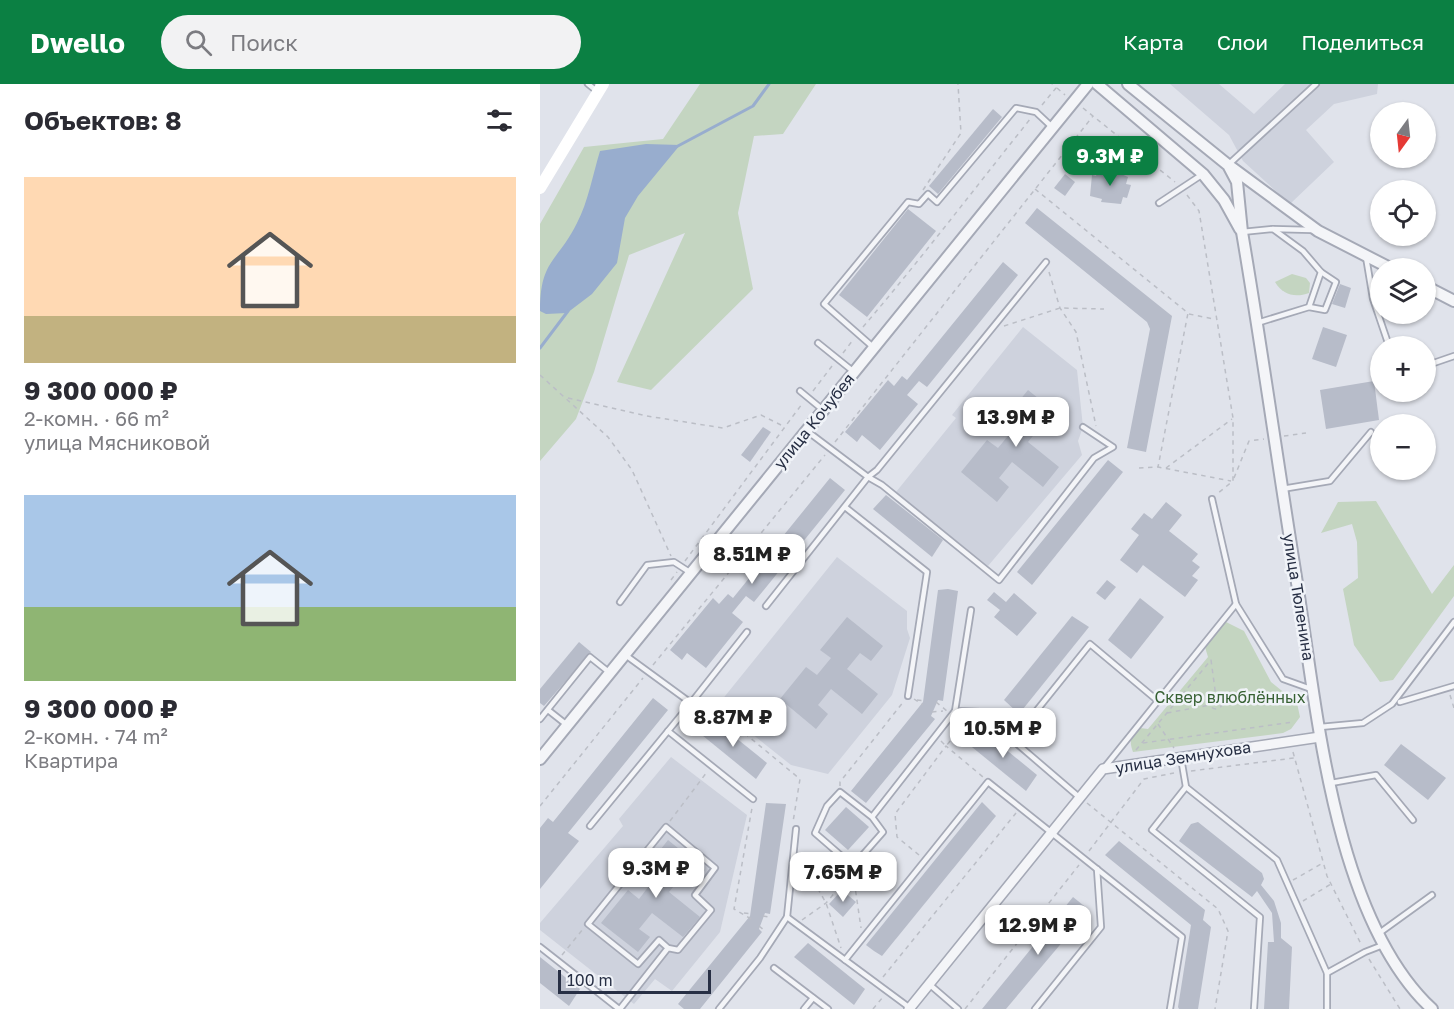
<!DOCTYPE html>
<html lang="ru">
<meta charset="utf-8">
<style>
body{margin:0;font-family:"Golos Text",sans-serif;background:#f2f2f3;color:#2b2b33;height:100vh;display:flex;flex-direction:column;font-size:22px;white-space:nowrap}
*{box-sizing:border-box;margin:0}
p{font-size:20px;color:#7c7c81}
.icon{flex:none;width:33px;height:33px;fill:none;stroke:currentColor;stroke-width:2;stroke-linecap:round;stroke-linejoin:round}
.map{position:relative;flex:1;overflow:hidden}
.details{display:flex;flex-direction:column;background:#fff;width:540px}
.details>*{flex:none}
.needle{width:39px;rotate:195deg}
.controls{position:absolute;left:830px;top:18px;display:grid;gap:12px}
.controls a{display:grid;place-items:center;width:66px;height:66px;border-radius:50%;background:#fff;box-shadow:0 2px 4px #0004;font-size:30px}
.scale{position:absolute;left:18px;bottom:15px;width:153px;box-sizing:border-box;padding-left:6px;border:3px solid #272f44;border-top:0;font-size:16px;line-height:21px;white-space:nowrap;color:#272f44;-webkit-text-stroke:4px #f0f3f8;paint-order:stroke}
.price{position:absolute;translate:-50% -51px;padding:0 14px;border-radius:12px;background:#fff;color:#222;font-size:20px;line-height:39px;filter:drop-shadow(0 2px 3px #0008)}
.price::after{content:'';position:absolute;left:50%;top:36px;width:18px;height:14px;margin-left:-9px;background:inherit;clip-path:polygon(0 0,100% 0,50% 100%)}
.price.active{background:#0b8043;color:#fff}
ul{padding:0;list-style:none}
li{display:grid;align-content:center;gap:12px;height:318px;padding:0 24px}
li span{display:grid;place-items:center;height:186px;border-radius:0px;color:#555}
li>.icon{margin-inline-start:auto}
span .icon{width:108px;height:108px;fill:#fffc;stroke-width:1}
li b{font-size:26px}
h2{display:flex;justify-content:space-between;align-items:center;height:72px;padding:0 24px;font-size:26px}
header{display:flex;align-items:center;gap:36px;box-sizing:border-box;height:84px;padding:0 30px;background:#0b8043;color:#fff}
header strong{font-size:28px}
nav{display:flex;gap:33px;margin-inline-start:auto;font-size:21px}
.search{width:420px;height:54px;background:#f2f2f3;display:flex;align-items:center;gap:15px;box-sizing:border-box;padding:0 21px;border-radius:33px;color:#7c7c81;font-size:22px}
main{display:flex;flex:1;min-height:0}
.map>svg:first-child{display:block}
.built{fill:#ced2dd}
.green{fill:#c4d5c1}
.water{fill:#98adce}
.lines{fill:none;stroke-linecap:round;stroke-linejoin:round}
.stream{stroke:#98adce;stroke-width:3}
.building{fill:#b7bcc9}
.service-casing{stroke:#a5a9b6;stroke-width:8}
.minor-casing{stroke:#a5a9b6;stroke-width:12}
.tertiary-casing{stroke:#a5a9b6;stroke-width:14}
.path{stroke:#bbbec6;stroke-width:1.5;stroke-dasharray:4.5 4.5;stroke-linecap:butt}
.service{stroke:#f4f5f8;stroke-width:4.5}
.minor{stroke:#f4f5f8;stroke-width:9}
.tertiary{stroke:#f4f5f8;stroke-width:10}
.secondary{stroke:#fff;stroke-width:12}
.labels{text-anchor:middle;stroke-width:5;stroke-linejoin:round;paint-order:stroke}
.street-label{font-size:16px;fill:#272f44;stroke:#f0f3f8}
.park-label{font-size:16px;fill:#376133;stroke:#f0f3f8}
</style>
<header>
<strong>Dwello</strong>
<div class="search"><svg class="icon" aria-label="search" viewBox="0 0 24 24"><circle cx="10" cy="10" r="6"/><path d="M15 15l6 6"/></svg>Поиск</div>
<nav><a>Карта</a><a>Слои</a><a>Поделиться</a></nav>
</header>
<main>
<section class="details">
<h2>Объектов: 8<svg class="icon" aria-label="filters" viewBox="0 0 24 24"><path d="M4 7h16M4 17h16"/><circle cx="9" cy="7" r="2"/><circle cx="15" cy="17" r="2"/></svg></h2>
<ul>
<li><span style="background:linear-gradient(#ffd9b3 75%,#c2b280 0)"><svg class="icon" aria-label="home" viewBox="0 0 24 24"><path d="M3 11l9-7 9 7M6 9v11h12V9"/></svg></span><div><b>9 300 000 ₽</b><p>2-комн. · 66 m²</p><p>улица Мясниковой</p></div></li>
<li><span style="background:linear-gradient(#a9c7e8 60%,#8fb573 0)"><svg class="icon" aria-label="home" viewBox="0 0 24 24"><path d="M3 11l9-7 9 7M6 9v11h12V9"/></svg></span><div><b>9 300 000 ₽</b><p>2-комн. · 74 m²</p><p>Квартира</p></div></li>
</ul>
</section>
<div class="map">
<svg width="914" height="925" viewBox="0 0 914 925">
<rect width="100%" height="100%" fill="#e0e3eb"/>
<!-- built -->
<g class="built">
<path d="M630,0H679L714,30L745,0H838L837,10L794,20L766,46L794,78L750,120L703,77L689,51Z"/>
<path d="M483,243L537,286L543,343L538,357L542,371L448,482L356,408L416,334L412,331Z"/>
<path d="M297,473L367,527V545L370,554L352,611L288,690L251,681L177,622Z"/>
<path d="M131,673L207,731L180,848L132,907L115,895L94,920L0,846V839L83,742L79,735Z"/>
</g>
<!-- green -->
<g class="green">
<path d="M160,0H276L243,50L214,52L198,129L213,205L111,306L77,298L145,149L89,171L54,288L36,335L0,377V140L44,63L123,55Z"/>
<path d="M752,190L766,194L770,199L769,209C755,214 743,211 735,198Z"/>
<path d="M836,417L892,510L914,481V512L853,596L840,598L814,561L803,505L818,494L817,458L812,440L781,449L798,418Z"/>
<path d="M686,538L704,547L731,598L757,619L760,633L751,645L743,649L593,668C589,657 590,652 600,644L608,645L668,573L665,563Z"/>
</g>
<!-- water -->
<path class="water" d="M106,60L140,61L98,112L85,134L77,179L52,210L27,229L6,230L0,227C0,175 18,178 37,139C48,118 53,90 60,67Z"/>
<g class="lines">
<!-- stream -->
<g class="stream">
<path d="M136,63L213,22L229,0"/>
<path d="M0,264L28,227"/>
</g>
</g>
<!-- building -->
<g class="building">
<path d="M453,25L462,33L398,110L389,102Z"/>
<path d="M558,85L569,88L570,85L588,93L586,100L591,101L587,114L583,113L581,120L561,118L562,115L550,112L552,91L556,92Z"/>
<path d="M525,90L535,98L525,112L514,104Z"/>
<path d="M497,124L632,232L606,368L587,364L610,245L607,238L485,139Z"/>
<path d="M368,125L396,147L327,233L299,211Z"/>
<path d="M463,178L478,191L387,303L379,297L367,311L378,320L340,366L322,351L317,358L305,348L348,296L354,302L362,292L367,296Z"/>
<path d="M800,200L811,204L805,224L792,220Z"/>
<path d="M783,243L807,251L796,283L772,275Z"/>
<path d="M834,297L839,336L786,345L780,306Z"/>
<path d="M488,306L524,335L512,350L501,342L488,358L519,383L503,403L472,378L459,394L469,403L457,418L421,388L447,356L458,364L472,347L461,339Z"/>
<path d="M223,343L231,348L210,378L201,371Z"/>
<path d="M568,376L583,388L492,501L477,488Z"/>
<path d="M290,394L305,406L214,518L206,512L192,529L203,538L166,584L147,569L142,576L130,566L173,514L179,520L188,510L193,514Z"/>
<path d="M346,411L403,456L392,473L333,425Z"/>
<path d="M626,418L642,431L629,447L658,470L652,477L660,483L652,492L658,496L645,513L603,481L597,489L580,476L599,451L591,445L604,429L612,435Z"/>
<path d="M567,496L576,503L565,516L556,509Z"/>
<path d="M408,505L418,507L403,617L398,616L391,632L395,635L326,719L311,707L383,618L398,506Z"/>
<path d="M454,508L466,518L474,509L497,529L477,552L454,533L460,526L447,516Z"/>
<path d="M600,514L624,533L591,575L568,556Z"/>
<path d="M532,532L549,543L479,630L464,616Z"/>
<path d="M307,533L343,562L331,577L320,569L307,585L338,610L322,630L291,605L278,621L288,630L276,645L240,615L266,583L277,591L291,574L280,566Z"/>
<path d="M39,558L51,568L4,622L0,619V605Z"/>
<path d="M113,614L128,626L28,749L39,757L0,805V744L8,734L13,738Z"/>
<path d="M170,633L227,679L216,695L157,647Z"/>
<path d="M441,645L497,691L486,707L427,659Z"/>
<path d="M861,660L906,694L888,716L844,681Z"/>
<path d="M442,718L456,732L342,872L334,867L326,861Z"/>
<path d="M226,719L246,720L230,830L225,829L219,845L222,848L160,925H144L138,920L210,832Z"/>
<path d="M306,723L329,743L308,766L285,746Z"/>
<path d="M658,738L722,789L724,795L721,801L734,817L741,839V854L752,863L749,925H724L728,858H734L732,829L717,807L712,813L639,757L651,740Z"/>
<path d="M128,756L165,786L153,801L142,792L129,808L160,833L143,853L112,829L99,845L110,853L98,868L61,839L88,806L99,815L112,798L102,789Z"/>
<path d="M579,757L665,826L663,836L671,843L658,925H639L638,923L651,841L565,771Z"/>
<path d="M302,806L316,818L303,833L289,820Z"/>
<path d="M533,813L548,825L519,862L466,925H442Z"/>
<path d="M268,859L325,905L314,921L254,873Z"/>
<path d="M0,873L40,905L29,922L0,899Z"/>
</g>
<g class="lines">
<defs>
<g id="service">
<path d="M48,0L58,8"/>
<path d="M688,81L776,0"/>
<path d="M619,119L663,90"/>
<path d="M733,145L772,146"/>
<path d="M702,148L733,145L763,167L781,188L769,223L717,239"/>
<path d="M826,173L833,215L849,262"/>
<path d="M506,178L337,386L328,393L342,401L459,496L554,374L573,363L543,343"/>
<path d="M769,223L785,226L796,198L781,188"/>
<path d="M278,259L314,288"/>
<path d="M333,263L284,220L368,118L379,120L388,110L397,118L476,24L496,28L512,43"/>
<path d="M885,282L914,272"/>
<path d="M260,307L283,326"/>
<path d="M742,405L790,397L831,348"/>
<path d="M672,415L696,520"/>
<path d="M305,423L387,488L368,612"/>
<path d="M80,518L107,481L134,478L151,489"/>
<path d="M226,522L328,393L267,347"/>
<path d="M431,526L415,627L440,628L539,713"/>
<path d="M860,618L914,602"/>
<path d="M151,619L207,548"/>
<path d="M8,626L27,641"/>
<path d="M0,635L50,573L70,589"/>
<path d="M780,643L823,639L852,620L914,538"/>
<path d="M128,647L213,715"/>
<path d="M473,656L550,560L618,617"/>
<path d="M641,674L646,703L737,776L787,889L825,868L843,861"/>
<path d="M564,684L696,520L743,595L771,605"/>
<path d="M791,699L836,691L873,736"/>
<path d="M646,703L612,746L720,833L714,925"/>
<path d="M332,733L300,708L287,722L275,749L313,782L343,748L332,733L415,627"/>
<path d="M50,742L151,619L84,570"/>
<path d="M247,833L370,924"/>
<path d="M838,850L892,811"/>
<path d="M0,863L79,925"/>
<path d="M305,876L448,698L642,853L630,925"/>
<path d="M234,884L288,925"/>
<path d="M389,900L418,925"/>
<path d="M80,925L128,864L138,866L171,826L155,811L175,784L126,743L48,840L98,880L119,856L128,864"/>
<path d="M179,925L220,874L247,833L256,745"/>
<path d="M264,925L273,914"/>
<path d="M495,925L561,843L557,785"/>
<path d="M787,925V889"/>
</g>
<path id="minor" d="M369,925L563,685L780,653"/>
<g id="tertiary">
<path d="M557,0L663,90L684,116L700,145"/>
<path d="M588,0L688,81L697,98L702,148C722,265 738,382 757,499C777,626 794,834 892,925"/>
<path d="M691,83L778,147L850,184"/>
<path d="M885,202L914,217"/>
<path d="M0,675L548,0"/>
</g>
</defs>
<!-- service casing -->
<use href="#service" class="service-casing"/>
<!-- minor casing -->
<use href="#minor" class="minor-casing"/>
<!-- tertiary casing -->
<use href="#tertiary" class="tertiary-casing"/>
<!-- path -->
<g class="path">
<path d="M517,4L525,11"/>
<path d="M502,21L516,4L512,0"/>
<path d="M543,24L635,98"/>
<path d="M495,105L648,229L618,383"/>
<path d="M383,106L421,49L418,0"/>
<path d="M647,111L659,127L693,334V397L677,410"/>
<path d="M509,188L520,224L536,248L556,342"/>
<path d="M649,230L674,235"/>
<path d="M464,242L520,224L564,225"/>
<path d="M323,243C381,175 435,104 491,34"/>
<path d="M303,269L313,256"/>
<path d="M0,291L68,353L92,386L131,472"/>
<path d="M273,307L292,282"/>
<path d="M28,314L107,332L183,344L221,331L243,342"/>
<path d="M744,352L766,349"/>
<path d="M295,358L553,32"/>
<path d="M599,384L618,383L691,397"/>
<path d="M626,384L692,335"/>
<path d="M694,394L709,357L724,355"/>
<path d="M145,477L262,320"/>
<path d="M131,496L137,488"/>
<path d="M113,581L285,371"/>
<path d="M910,611L914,624"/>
<circle cx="676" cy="619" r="6"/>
<path d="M163,615L260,695L253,738"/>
<path d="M374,615L383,621"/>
<path d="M377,616L385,617"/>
<path d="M396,618L407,627"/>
<path d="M392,628L403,627"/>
<path d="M627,629L670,621"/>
<path d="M618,640L634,664"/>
<path d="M401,657L406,662L429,635"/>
<path d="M603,659L753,638"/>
<path d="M596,666L671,576L676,613"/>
<path d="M753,668L787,792L821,860"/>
<path d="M651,687L754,674"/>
<path d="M300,702V698L364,617"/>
<path d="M547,719L678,825L688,847L675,925"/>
<path d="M0,722L103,594"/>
<path d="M130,737L167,688"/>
<path d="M549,767L604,695L634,689"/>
<path d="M379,771L357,753L355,730L406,662L443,693"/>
<path d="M260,773L286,819L301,864"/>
<path d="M313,789L321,844"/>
<path d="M753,796L783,779"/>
<path d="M763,817L791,800"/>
<path d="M204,829L212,830"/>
<path d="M223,832L230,833"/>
<path d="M211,835L194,825L212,724"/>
<path d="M262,836L286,819L311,790"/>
<path d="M219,842L224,846"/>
<path d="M22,871L43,845"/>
<path d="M829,875L860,925"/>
<path d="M343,893L476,729"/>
<path d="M333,925L343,913"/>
<path d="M425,925L539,781"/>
</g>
<!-- service -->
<use href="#service" class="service"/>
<!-- minor -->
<use href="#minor" class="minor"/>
<!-- tertiary -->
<use href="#tertiary" class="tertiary"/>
<!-- secondary -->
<path class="secondary" d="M0,104L63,0"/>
</g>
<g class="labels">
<!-- street labels -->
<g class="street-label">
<text transform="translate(274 337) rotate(-51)" y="6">улица Кочубея</text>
<text transform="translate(759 513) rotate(81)" y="6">улица Тюленина</text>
<text transform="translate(643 673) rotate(-9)" y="6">улица Земнухова</text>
</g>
<!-- park labels -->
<g class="park-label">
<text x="690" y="619">Сквер влюблённых</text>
</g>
</g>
</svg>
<div class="controls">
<a><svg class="needle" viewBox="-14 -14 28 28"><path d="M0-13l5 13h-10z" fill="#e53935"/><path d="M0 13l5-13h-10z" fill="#7c7c81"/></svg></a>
<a><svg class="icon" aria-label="locate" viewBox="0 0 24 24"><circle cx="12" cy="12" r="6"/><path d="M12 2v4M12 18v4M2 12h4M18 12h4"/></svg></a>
<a><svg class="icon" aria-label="layers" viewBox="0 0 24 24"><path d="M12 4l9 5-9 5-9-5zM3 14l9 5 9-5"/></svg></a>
<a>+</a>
<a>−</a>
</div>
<div class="scale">100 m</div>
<b class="price active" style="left:570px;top:103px">9.3M ₽</b>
<b class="price" style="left:476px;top:364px">13.9M ₽</b>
<b class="price" style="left:212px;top:501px">8.51M ₽</b>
<b class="price" style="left:193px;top:664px">8.87M ₽</b>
<b class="price" style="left:463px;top:675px">10.5M ₽</b>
<b class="price" style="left:116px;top:815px">9.3M ₽</b>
<b class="price" style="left:303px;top:819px">7.65M ₽</b>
<b class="price" style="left:498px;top:872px">12.9M ₽</b>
</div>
</main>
